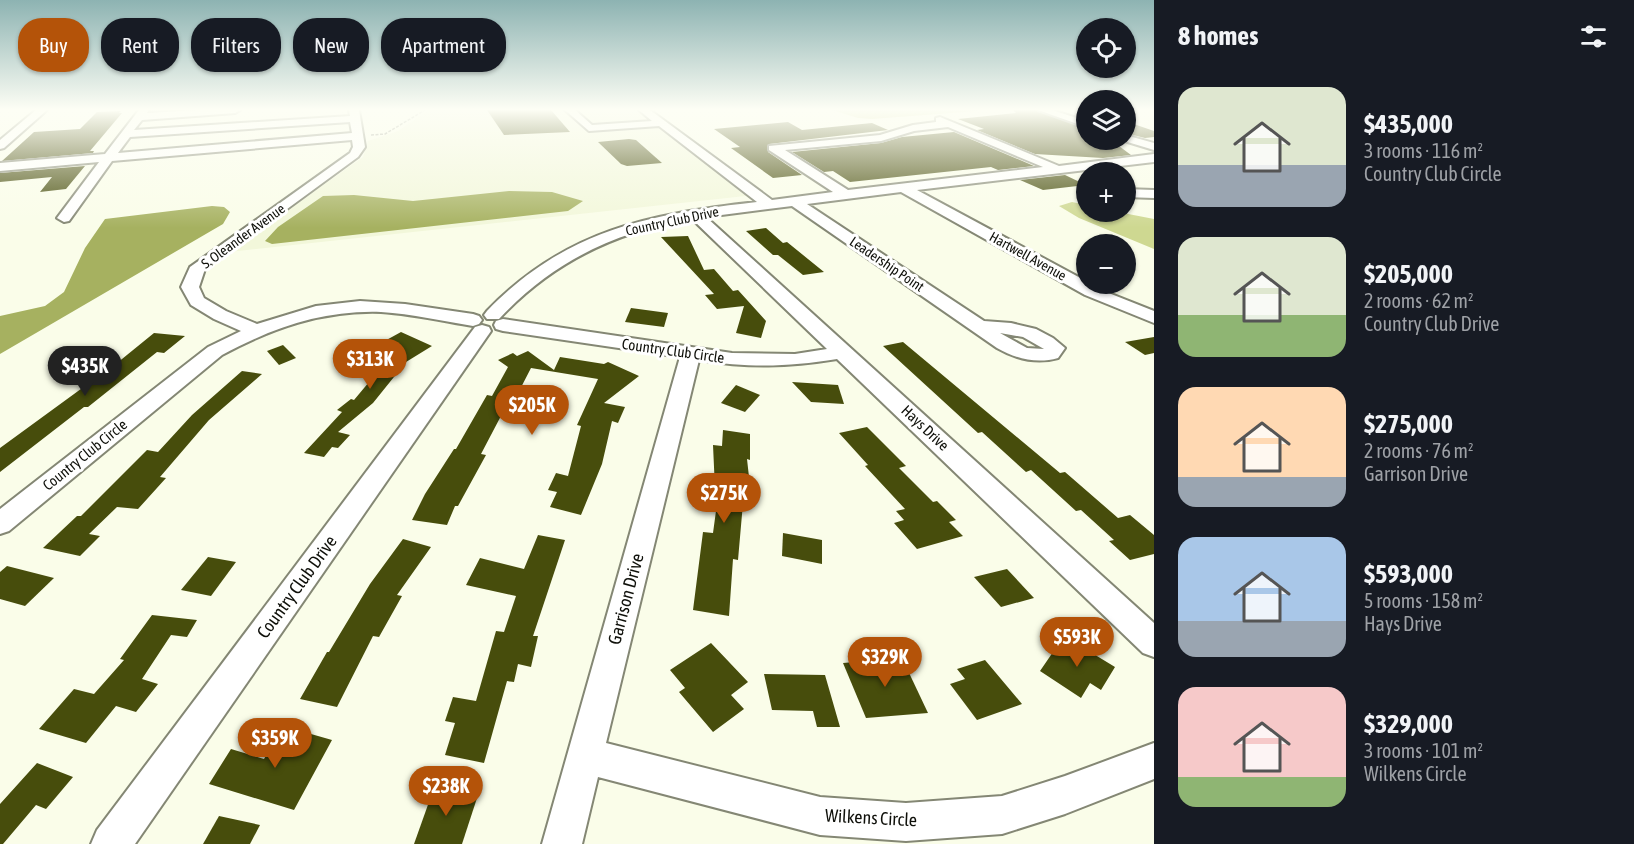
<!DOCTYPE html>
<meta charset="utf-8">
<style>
body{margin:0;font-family:"Asap Condensed",sans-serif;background:#242831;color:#f1f3f6;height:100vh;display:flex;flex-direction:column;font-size:22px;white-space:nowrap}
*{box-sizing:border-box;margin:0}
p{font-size:20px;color:#9ea1a6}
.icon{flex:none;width:33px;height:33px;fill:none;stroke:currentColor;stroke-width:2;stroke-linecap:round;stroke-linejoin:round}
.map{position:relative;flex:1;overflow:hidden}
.details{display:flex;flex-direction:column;background:#171b24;width:480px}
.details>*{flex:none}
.banner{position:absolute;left:18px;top:18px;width:570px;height:54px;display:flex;gap:12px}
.fabs{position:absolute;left:1076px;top:18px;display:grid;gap:12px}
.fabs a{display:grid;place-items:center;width:60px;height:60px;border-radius:50%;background:#171b24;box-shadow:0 2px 4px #0004;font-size:30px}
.price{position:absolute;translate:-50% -51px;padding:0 14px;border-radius:21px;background:#b45309;color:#fff;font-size:20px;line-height:39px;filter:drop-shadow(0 2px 3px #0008)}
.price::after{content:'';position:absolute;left:50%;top:36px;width:18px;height:14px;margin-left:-9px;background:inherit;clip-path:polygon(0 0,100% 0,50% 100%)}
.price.selected{background:#222;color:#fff}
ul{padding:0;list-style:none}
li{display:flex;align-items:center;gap:18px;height:150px;padding:0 24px}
li span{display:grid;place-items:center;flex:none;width:168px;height:120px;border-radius:18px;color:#555}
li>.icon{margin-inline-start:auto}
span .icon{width:72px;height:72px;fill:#fffc;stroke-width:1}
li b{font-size:26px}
h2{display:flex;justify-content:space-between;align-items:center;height:72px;padding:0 24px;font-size:26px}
.tag{padding:0 21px;border-radius:24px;background:#171b24;box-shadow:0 2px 4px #0004;font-size:21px;line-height:54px}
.tag.selected{background:#b45309;color:#fff}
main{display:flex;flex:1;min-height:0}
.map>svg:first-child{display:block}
.built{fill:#f2f7da}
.green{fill:#ced891}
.water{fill:#a6b160}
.building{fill:#474d0c}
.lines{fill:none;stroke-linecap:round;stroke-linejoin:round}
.minor-casing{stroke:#848774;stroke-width:4}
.path{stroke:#95988a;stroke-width:1.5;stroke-dasharray:3 1.5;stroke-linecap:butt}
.minor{fill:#fff;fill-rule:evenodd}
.labels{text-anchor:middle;stroke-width:6;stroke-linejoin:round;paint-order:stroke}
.far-street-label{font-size:14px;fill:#0f100a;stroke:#fff}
.street-label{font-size:15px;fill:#0f100a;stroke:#fff}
.near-street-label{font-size:18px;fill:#0f100a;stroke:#fff}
</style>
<main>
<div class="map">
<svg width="1154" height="844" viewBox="0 0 1154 844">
<rect width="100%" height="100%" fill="#fafde9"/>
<!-- built -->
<path class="built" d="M429,110H653L765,194L228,252L363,157L368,141L398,131Z"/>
<!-- green -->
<g class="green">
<path d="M832,110H975L977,111L872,119L858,118Z"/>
<path d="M1072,202L1086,205V212H1118L1154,219V249L1079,218L1059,206Z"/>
</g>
<!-- water -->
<g class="water">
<path d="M509,191L552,192L583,201L568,211L272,244L265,241L278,227L323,196L354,195L413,201Z"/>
<path d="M212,206L224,207L230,212L223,224L0,354V316L45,306L64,292L85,248L105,219Z"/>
</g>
<!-- building -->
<g class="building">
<path d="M487,110H551L570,132L504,135Z"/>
<path d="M1013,110H1036L1086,129V140H1111L1131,155L1103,158L1035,154L977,130L984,129L958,119L1016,113Z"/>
<path d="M121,111L119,113H122L90,151H94L93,153L2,161L34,132L80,129L97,112Z"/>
<path d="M1125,121L1154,131V137L1145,138L1125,133Z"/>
<path d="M788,122L802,130L872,123L888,130L769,144L768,152L802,175L773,178L731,148L740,147L714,129Z"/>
<path d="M954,132L1034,166L998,170L991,167L850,182L833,171L824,172L792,152L881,143L902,137Z"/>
<path d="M629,139L636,140L662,163L627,166L621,164L598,142Z"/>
<path d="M85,166L66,189L40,192L52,177L0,182V173Z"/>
<path d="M1065,175L1086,185L1043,190L1020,180Z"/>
<path d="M766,228L783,243L787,242L824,272L803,275L778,255H773L746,231Z"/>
<path d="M688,236L704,270L714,269L733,291L738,290L766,321L761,338L736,333L744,306L717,309L705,295L714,294L661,237Z"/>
<path d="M631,308L668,313L664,327L625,322Z"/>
<path d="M401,332L432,346L406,362L373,403L338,432L350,435L338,448L332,447L324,457L304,453L342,412L337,410L351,399L354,400L390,357L372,348Z"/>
<path d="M154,333L185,336L164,353L157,352L88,407H84L0,472V448L122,359Z"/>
<path d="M1154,337V353L1145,355L1125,342Z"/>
<path d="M903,342L1060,473L1065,472L1118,518L1130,515L1154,535V554L1130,560L1109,541L1114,540L1081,510L1076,511L1031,470L1026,472L982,432L978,433L883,346Z"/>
<path d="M283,345L296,358L279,365L267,351Z"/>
<path d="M528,351L554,370L560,357L604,364L608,362L639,376L604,403L625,407L618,423L612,421L602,464L581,515L550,507L557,492L548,490L556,473L568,476L581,426L577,425L598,379L531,368L514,401L552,407L545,421L502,414L481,454L486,455L458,506H455L447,525L412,520L425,494L454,449H456L487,395L492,396L508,367L498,360L513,353L517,356Z"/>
<path d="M242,371L262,374L209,420L160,477L166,478L138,509L117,507L89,534L100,536L80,556L43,548L77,516H81L147,450L158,452L192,415Z"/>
<path d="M792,382L838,385L844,404L811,402Z"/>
<path d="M736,385L760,395L745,412L721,403Z"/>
<path d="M867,427L906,466L899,468L933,502L937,501L956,520L949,522L963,536L917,549L894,523L904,520L896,511L905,509L865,466L868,465L839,433Z"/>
<path d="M723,430L750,434V460L747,459L752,504L743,503L738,560L733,559L729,616L693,610L703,532L713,533L716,511L713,445L722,446Z"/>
<path d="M783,533L822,540V564L782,556Z"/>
<path d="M538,535L565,540L533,636H538L531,667L518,664L514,682L507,681L484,763L445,755L455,723L445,721L453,697L476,701L496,631L504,632L516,596L466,585L480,558L524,569Z"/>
<path d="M403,539L431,547L397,595L402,596L379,637L373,636L337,707L300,699L327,652H329L370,584Z"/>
<path d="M208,557L236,562L211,596L181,590Z"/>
<path d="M7,566L54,578L25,606L0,599V572Z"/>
<path d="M1007,569L1034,598L1001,607L974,577Z"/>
<path d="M152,615L197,620L187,637L171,635L142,679L158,684L136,712L116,706L86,743L39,729L74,689L94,694L124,660L120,659Z"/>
<path d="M1064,636L1115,667L1101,690L1090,683L1081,698L1040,671Z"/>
<path d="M711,643L748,682L731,695L744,709L713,732L679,692L685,688L670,670Z"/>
<path d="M902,658L928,713L866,718L843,663Z"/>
<path d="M985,660L1022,704L977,720L950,684L965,679L957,669Z"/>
<path d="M764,674L825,675L840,727H817L813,711L772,710Z"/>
<path d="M283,726L332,740L294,810L209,784L231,749L264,759Z"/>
<path d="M37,763L73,777L46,809L36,805L3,844H0V804Z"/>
<path d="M435,785L478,795L462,844H414Z"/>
<path d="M219,816L260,825L250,844H203Z"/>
</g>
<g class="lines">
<defs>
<g id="minor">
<path d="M36,110H47L4,148L0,149V140Z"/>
<path d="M139,110H149L147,113L198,110H240L235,113L142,120L134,130L350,116L349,110H359L365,147L358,157L205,269L199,287L204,298L226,311L257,324L316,306L360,301L405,304L473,314L479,316L482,320L479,324L473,326C443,321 412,314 381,312C323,310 272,328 222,355L9,531L0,534V509L208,347L241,331L214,319L191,305L181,287L190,267L350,153L353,147L352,140L112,161L69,221L64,222L57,218L99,162L0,171V163L105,154ZM350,122L352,133L118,153L130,137Z"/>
<path d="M565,110H575L592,125L652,121L639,110H650L772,200L833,192L769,150V146L880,135L913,125L936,122V118L940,117L1059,166L1154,154V162L917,190L1086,281V284L1154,311V323L1085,295L901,192L807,204L984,321L1011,323L1036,329L1053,338L1065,348L1058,358C1037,364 1016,359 997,348L792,206L706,217L1154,623V657L1143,653L837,359C788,367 749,368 699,360L606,743L820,797L906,803L1002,796L1065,776L1154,743V779L1065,814L1002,834L906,841L820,835L598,777L582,844H542L680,357L503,331L496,329L494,325L496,321L503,319L732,353L795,354L827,349L692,219C616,231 552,262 499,319H487L484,315L487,311C565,230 649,214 757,202L659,126L589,131ZM948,127L1043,167L848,190L785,150L881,141L914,131ZM1000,333L1023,337L1044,349L1027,348Z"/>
<path d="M1038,110H1052L1086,121V127Z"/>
<path d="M1125,135L1154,143V150L1121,140H1125Z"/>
<path d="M1125,189L1154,190V198L1125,197Z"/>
<path d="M482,325L489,327L491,331L135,844H91L97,830L475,327Z"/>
</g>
</defs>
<!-- minor casing -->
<use href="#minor" class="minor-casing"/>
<!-- path -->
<path class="path" d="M371,135L385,134L425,110"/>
<!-- minor -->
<use href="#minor" class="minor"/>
</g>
<!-- sky -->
<linearGradient id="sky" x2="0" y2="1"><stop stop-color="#8db3b2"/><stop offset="0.48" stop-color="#fdfef5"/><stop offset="1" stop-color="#fdfef5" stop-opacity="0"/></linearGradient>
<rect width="1154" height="228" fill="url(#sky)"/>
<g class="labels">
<!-- far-street labels -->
<g class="far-street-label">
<text transform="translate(672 221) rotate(-12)" y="5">Country Club Drive</text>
<text transform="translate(243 236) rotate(-36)" y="5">S. Oleander Avenue</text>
<text transform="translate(1028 256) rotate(29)" y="5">Hartwell Avenue</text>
<text transform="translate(887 264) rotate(34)" y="5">Leadership Point</text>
</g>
<!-- street labels -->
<g class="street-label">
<text transform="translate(673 351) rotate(8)" y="5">Country Club Circle</text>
<text transform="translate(925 428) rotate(43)" y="5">Hays Drive</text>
<text transform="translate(85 455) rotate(-39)" y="5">Country Club Circle</text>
</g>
<!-- near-street labels -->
<g class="near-street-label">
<text transform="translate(297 587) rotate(-54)" y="6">Country Club Drive</text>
<text transform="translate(626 599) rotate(-75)" y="6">Garrison Drive</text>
<text transform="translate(871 818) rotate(3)" y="6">Wilkens Circle</text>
</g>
</g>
</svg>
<div class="fabs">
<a><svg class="icon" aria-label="locate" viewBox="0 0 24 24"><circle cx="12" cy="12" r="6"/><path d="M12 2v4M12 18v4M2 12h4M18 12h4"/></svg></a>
<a><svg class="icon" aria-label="layers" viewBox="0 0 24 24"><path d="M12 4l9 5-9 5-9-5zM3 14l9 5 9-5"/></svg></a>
<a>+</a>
<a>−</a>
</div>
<b class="price" style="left:370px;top:390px">$313K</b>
<b class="price selected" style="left:85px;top:397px">$435K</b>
<b class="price" style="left:532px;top:436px">$205K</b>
<b class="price" style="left:724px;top:524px">$275K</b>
<b class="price" style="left:1077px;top:668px">$593K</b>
<b class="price" style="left:885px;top:688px">$329K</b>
<b class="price" style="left:275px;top:769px">$359K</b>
<b class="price" style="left:446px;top:817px">$238K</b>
<div class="banner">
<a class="tag selected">Buy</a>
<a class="tag">Rent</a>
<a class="tag">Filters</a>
<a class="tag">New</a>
<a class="tag">Apartment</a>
</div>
</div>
<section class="details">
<h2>8 homes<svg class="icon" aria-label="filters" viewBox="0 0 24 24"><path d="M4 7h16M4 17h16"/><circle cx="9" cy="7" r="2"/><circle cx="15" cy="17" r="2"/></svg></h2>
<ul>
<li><span style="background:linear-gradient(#dfe7d0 65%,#9aa5b1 0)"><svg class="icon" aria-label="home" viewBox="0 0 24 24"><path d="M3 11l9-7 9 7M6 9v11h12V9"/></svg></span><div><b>$435,000</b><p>3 rooms · 116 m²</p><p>Country Club Circle</p></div></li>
<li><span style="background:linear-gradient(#dfe7d0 65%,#8fb573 0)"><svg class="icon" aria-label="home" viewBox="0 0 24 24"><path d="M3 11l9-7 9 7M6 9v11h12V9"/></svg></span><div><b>$205,000</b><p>2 rooms · 62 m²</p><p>Country Club Drive</p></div></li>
<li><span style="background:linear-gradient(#ffd9b3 75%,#9aa5b1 0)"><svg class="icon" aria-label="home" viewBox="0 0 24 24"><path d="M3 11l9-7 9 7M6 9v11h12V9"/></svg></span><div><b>$275,000</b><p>2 rooms · 76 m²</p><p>Garrison Drive</p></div></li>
<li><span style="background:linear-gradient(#a9c7e8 70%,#9aa5b1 0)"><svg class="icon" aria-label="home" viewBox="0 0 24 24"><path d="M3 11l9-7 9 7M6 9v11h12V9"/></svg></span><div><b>$593,000</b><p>5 rooms · 158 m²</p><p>Hays Drive</p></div></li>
<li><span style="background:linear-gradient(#f6c9c9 75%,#8fb573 0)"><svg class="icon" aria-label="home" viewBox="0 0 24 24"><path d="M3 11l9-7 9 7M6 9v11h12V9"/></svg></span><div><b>$329,000</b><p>3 rooms · 101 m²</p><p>Wilkens Circle</p></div></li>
</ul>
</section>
</main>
